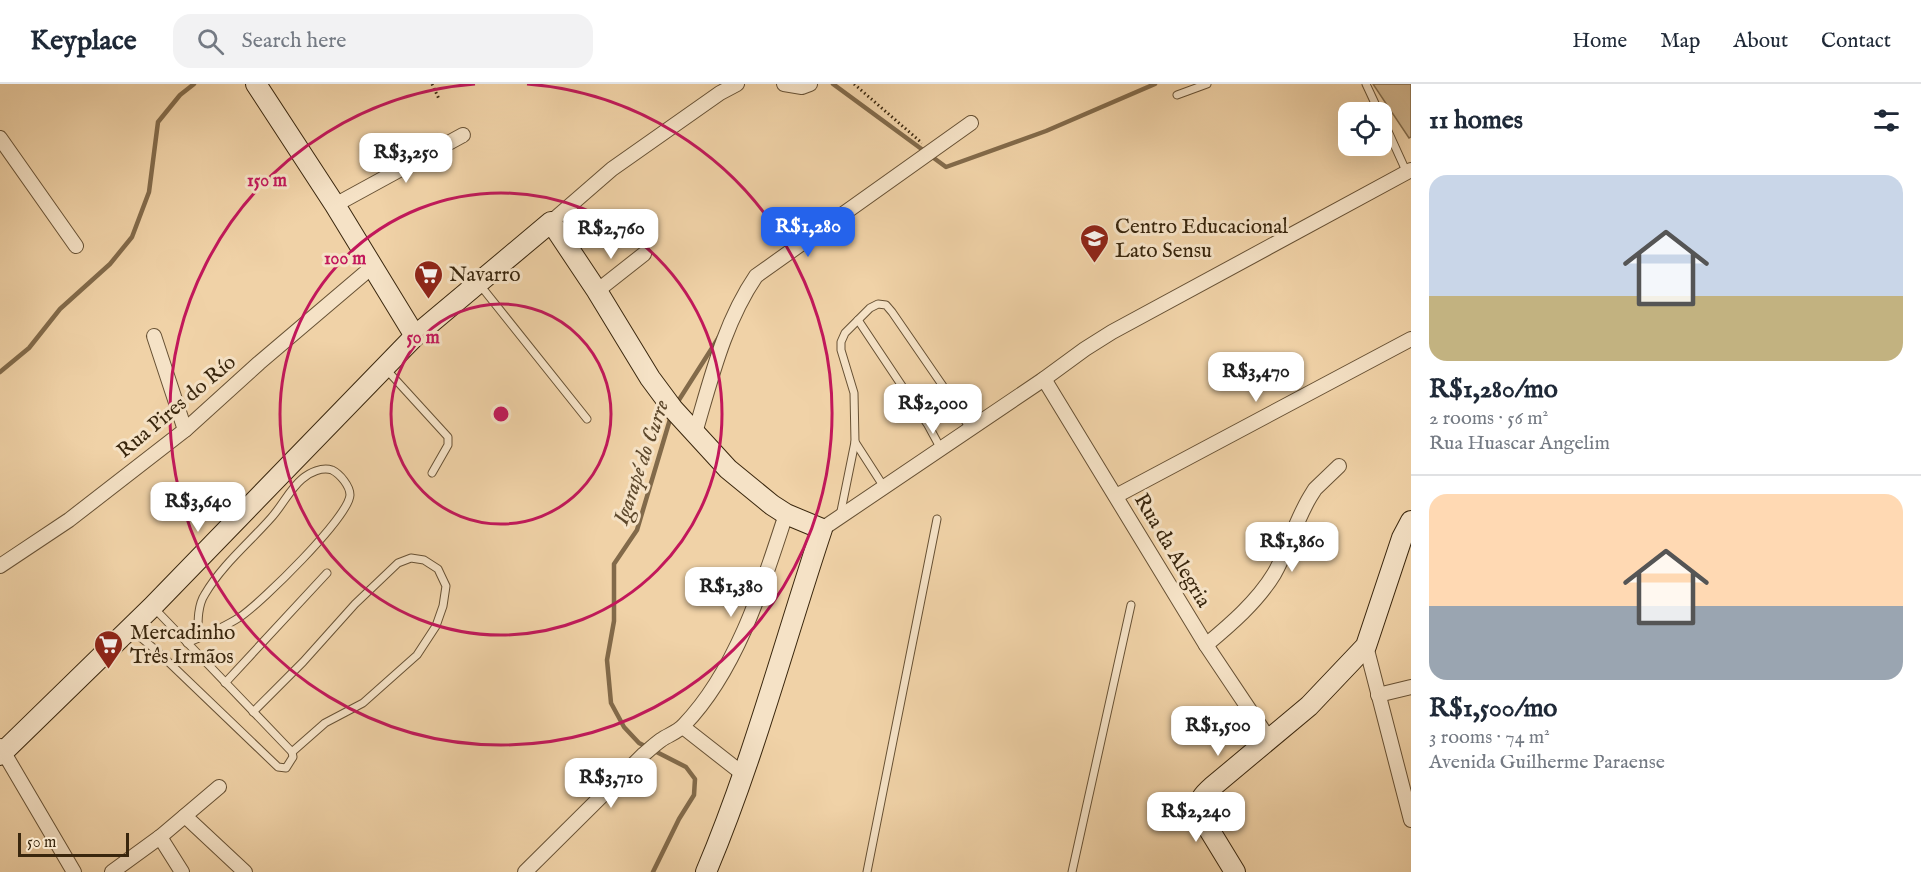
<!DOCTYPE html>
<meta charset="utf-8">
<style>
body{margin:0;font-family:"IM FELL English",serif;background:#f2f2f3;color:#1f2937;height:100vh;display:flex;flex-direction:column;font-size:22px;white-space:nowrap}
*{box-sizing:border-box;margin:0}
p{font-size:20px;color:#747a83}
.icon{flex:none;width:33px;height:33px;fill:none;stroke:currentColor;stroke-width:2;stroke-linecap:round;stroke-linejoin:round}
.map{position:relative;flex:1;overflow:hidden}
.panel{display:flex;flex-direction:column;background:#fff;width:510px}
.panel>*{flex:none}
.buttons{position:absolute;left:1338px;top:18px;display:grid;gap:12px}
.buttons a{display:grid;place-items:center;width:54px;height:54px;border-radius:12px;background:#fff;box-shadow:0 6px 24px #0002;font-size:30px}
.scale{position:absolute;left:18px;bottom:15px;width:111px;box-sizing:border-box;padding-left:6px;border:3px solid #39260d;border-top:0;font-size:16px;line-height:21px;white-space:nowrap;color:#39260d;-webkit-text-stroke:4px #f5e2c6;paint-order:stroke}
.price{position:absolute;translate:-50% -51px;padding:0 14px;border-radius:12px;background:#fff;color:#222;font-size:20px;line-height:39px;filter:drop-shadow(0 2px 3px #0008)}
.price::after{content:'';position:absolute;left:50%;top:36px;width:18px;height:14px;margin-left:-9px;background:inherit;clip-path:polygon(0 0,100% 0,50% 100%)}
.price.active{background:#2563eb;color:#fff}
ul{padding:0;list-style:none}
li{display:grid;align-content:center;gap:12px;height:318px;padding:0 18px}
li+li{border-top:2px solid #e0e1e3}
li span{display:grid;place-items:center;height:186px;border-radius:18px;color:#555}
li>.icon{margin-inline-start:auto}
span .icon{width:108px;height:108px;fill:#fffc;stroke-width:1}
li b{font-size:26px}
h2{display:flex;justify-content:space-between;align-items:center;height:72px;padding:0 18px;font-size:26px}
header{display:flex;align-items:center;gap:36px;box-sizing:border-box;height:84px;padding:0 30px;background:#fff;border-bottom:2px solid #e0e1e3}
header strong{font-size:28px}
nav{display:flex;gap:33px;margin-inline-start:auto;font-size:21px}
.search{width:420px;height:54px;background:#f2f2f3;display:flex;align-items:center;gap:15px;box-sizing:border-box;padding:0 21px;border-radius:18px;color:#747a83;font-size:22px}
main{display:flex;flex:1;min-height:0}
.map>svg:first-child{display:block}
.green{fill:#d1b58d;stroke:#856e4d;stroke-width:1.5}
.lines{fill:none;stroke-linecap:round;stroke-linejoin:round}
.stream{stroke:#826a4a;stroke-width:4.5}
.lane-casing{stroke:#675134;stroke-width:9}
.street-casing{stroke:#675134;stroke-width:16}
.secondary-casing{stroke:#39260d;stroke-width:22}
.path{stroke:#39260d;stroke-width:3;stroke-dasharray:1.5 3;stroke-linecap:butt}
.lane{stroke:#f5e2c6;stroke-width:7}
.street{stroke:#f5e2c6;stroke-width:14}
.secondary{stroke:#f5e2c6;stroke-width:20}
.ring{fill:none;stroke:#c2185b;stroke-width:3}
.labels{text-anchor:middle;stroke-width:6;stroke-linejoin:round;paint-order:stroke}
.poi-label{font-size:21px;fill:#39260d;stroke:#f5e2c6;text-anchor:start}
.street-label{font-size:21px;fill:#39260d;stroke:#f5e2c6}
.water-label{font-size:22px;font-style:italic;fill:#5d482c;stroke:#f5e2c6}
.centre{fill:#c2185b;stroke:#f5e2c6;stroke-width:3}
.ring-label{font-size:18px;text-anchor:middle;font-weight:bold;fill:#c2185b;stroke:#f5e2c6;stroke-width:6;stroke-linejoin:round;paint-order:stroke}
</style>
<header>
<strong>Keyplace</strong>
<div class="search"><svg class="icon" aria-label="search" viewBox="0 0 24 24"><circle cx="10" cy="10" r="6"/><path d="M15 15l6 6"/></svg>Search here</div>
<nav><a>Home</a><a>Map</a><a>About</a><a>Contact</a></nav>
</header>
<main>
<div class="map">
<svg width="1411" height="788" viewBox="0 0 1411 788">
<rect width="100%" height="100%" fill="#f0d2a7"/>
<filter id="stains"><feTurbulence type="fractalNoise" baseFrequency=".00333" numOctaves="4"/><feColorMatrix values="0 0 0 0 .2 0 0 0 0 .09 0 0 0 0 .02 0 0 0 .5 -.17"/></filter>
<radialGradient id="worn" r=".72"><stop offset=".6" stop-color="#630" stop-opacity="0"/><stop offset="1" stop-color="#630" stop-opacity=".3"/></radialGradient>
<!-- green -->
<path class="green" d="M1373,0H1411V53L1409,54Z"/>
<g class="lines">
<!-- stream -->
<g class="stream">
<path d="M833,0L946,83L1046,47L1155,0"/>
<path d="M0,288L29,264L60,225L110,180L132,153L149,108L158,38L180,11L194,0"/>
<path d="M677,319L719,253"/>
<path d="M653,788L679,735L694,711L695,695L686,683L639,659L624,643L611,619L607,576L614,537V480L637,446L671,332"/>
</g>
<defs>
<g id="lane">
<path d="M1366,0L1379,28"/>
<path d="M1177,11L1207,0"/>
<path d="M1382,34L1407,89"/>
<path d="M480,201L587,335"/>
<path d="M858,236L928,341L941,365"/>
<path d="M385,284L448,353V361L432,389"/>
<path d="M884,403L855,358L854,309L841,266V258L845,249L870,224L878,220L886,221L892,228L956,321L970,345"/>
<path d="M840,432L855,358"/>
<path d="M155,525L292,668"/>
<path d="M132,546L158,568L278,683L286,684L293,673L292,668L325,639L363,619L417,571L436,542L443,522L446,502L438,485L424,476L411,474L398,479L355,520L303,578L253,628"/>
<path d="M187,559C206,551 223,544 240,533C261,519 349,433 350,411C350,402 340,390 332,386C322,383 310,388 302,395C290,405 282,422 271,434C249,459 222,481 205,510C197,522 198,540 198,554"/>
<path d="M225,599L327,489"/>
<path d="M867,788L937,435"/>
<path d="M1072,788L1131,521"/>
</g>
<g id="street">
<path d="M784,0L802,3L810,0"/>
<path d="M0,54L76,162"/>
<path d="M335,121L463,51"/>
<path d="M551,138L612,85L720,9L737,0"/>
<path d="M597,207L644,170"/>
<path d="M154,252L185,346"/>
<path d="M1044,295L1206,561L1269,655"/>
<path d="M695,349C711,295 724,239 756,192L971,39"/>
<path d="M1116,412L1411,255"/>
<path d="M822,445L1044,295L1085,265L1112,248L1411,86"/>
<path d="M0,482L69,436L185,346L259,279L372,183"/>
<path d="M1206,561C1230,541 1257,518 1274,490C1288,466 1295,438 1310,413L1315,405L1339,382"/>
<path d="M1366,562L1411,736"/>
<path d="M1378,611L1411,603"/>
<path d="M683,643L743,690"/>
<path d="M0,662L74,788"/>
<path d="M185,732L245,788"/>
<path d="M160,753L182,788"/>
<path d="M112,788L160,753L219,703"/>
<path d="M525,788L643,671C649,666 654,661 661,656C668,651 678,648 684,641C737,586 763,501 786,430"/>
</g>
<g id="secondary">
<path d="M256,0L335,121L415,252"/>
<path d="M0,671L152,523L415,252L551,138L597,207L650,294L673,325L728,385L772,421L786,430L822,445C784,559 753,677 706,788"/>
<path d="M1235,788L1199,729C1197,717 1204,710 1212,703L1309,622L1366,562L1402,454L1411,437"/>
</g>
</defs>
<!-- lane casing -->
<use href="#lane" class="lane-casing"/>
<!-- street casing -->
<use href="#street" class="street-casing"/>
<!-- secondary casing -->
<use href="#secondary" class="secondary-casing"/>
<!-- path -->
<g class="path">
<path d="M432,0L439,15"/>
<path d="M854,0L922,59"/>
</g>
<!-- lane -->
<use href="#lane" class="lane"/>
<!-- street -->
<use href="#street" class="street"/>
<!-- secondary -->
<use href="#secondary" class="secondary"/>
</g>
<!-- distance rings -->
<g class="ring">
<circle cx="501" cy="330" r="110"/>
<circle cx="501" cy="330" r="221"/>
<path d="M527 0A331 331 0 1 1 475 0"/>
</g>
<!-- icons -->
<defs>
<symbol id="school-pin" viewBox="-11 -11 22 30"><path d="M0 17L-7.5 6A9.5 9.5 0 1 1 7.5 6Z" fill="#8f2418" stroke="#f5e2c6"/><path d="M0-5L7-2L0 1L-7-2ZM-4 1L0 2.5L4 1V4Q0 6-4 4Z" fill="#fff"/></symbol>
<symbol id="supermarket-pin" viewBox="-11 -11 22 30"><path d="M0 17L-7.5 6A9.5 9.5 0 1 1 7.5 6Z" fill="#8f2418" stroke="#f5e2c6"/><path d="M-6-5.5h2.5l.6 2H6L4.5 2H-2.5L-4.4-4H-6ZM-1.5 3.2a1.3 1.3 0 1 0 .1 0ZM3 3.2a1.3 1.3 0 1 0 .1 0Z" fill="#fff"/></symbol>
</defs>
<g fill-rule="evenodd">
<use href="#school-pin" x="1078" y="138" width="33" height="45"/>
<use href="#supermarket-pin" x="412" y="174" width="33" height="45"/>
<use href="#supermarket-pin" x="92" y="544" width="33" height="45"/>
</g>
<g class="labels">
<!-- poi labels -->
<g class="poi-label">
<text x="1115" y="149">Centro Educacional<tspan x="1115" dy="24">Lato Sensu</tspan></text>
<text x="449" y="197">Navarro</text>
<text x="130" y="555">Mercadinho<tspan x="130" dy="24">Três Irmãos</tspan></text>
</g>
<!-- street labels -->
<g class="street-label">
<text transform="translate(176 322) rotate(-40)" y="7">Rua Pires do Río</text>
<text transform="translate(1173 466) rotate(59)" y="7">Rua da Alegria</text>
</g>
<!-- water labels -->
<g class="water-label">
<text transform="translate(640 378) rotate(-71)" y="8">Igarapé do Curre</text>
</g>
</g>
<circle cx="501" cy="330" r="9" class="centre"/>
<g class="ring-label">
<text x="267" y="102">150 m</text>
<text x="345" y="180">100 m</text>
<text x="423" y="259">50 m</text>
</g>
<rect width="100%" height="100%" filter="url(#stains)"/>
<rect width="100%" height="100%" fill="url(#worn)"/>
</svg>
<div class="buttons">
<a><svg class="icon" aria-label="locate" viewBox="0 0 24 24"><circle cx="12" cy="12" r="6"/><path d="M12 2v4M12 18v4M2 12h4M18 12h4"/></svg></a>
</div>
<div class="scale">50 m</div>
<b class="price" style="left:406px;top:100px">R$3,250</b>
<b class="price active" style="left:808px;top:174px">R$1,280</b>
<b class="price" style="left:611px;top:176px">R$2,760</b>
<b class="price" style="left:1256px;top:319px">R$3,470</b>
<b class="price" style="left:933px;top:351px">R$2,000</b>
<b class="price" style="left:198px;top:449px">R$3,640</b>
<b class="price" style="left:1292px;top:489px">R$1,860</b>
<b class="price" style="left:731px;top:534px">R$1,380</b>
<b class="price" style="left:1218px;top:673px">R$1,500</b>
<b class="price" style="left:611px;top:725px">R$3,710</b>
<b class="price" style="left:1196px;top:759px">R$2,240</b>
</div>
<section class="panel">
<h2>11 homes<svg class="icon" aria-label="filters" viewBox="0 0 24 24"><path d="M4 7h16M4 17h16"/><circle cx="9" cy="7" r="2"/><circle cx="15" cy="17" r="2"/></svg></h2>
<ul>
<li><span style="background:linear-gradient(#c9d6e8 65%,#c2b280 0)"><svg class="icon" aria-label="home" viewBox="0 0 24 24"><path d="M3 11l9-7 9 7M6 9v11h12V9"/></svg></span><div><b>R$1,280/mo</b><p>2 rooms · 56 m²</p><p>Rua Huascar Angelim</p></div></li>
<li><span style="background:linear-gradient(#ffd9b3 60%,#9aa5b1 0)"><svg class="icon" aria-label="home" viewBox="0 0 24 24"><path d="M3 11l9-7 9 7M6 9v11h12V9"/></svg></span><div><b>R$1,500/mo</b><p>3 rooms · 74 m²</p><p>Avenida Guilherme Paraense</p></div></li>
</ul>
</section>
</main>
